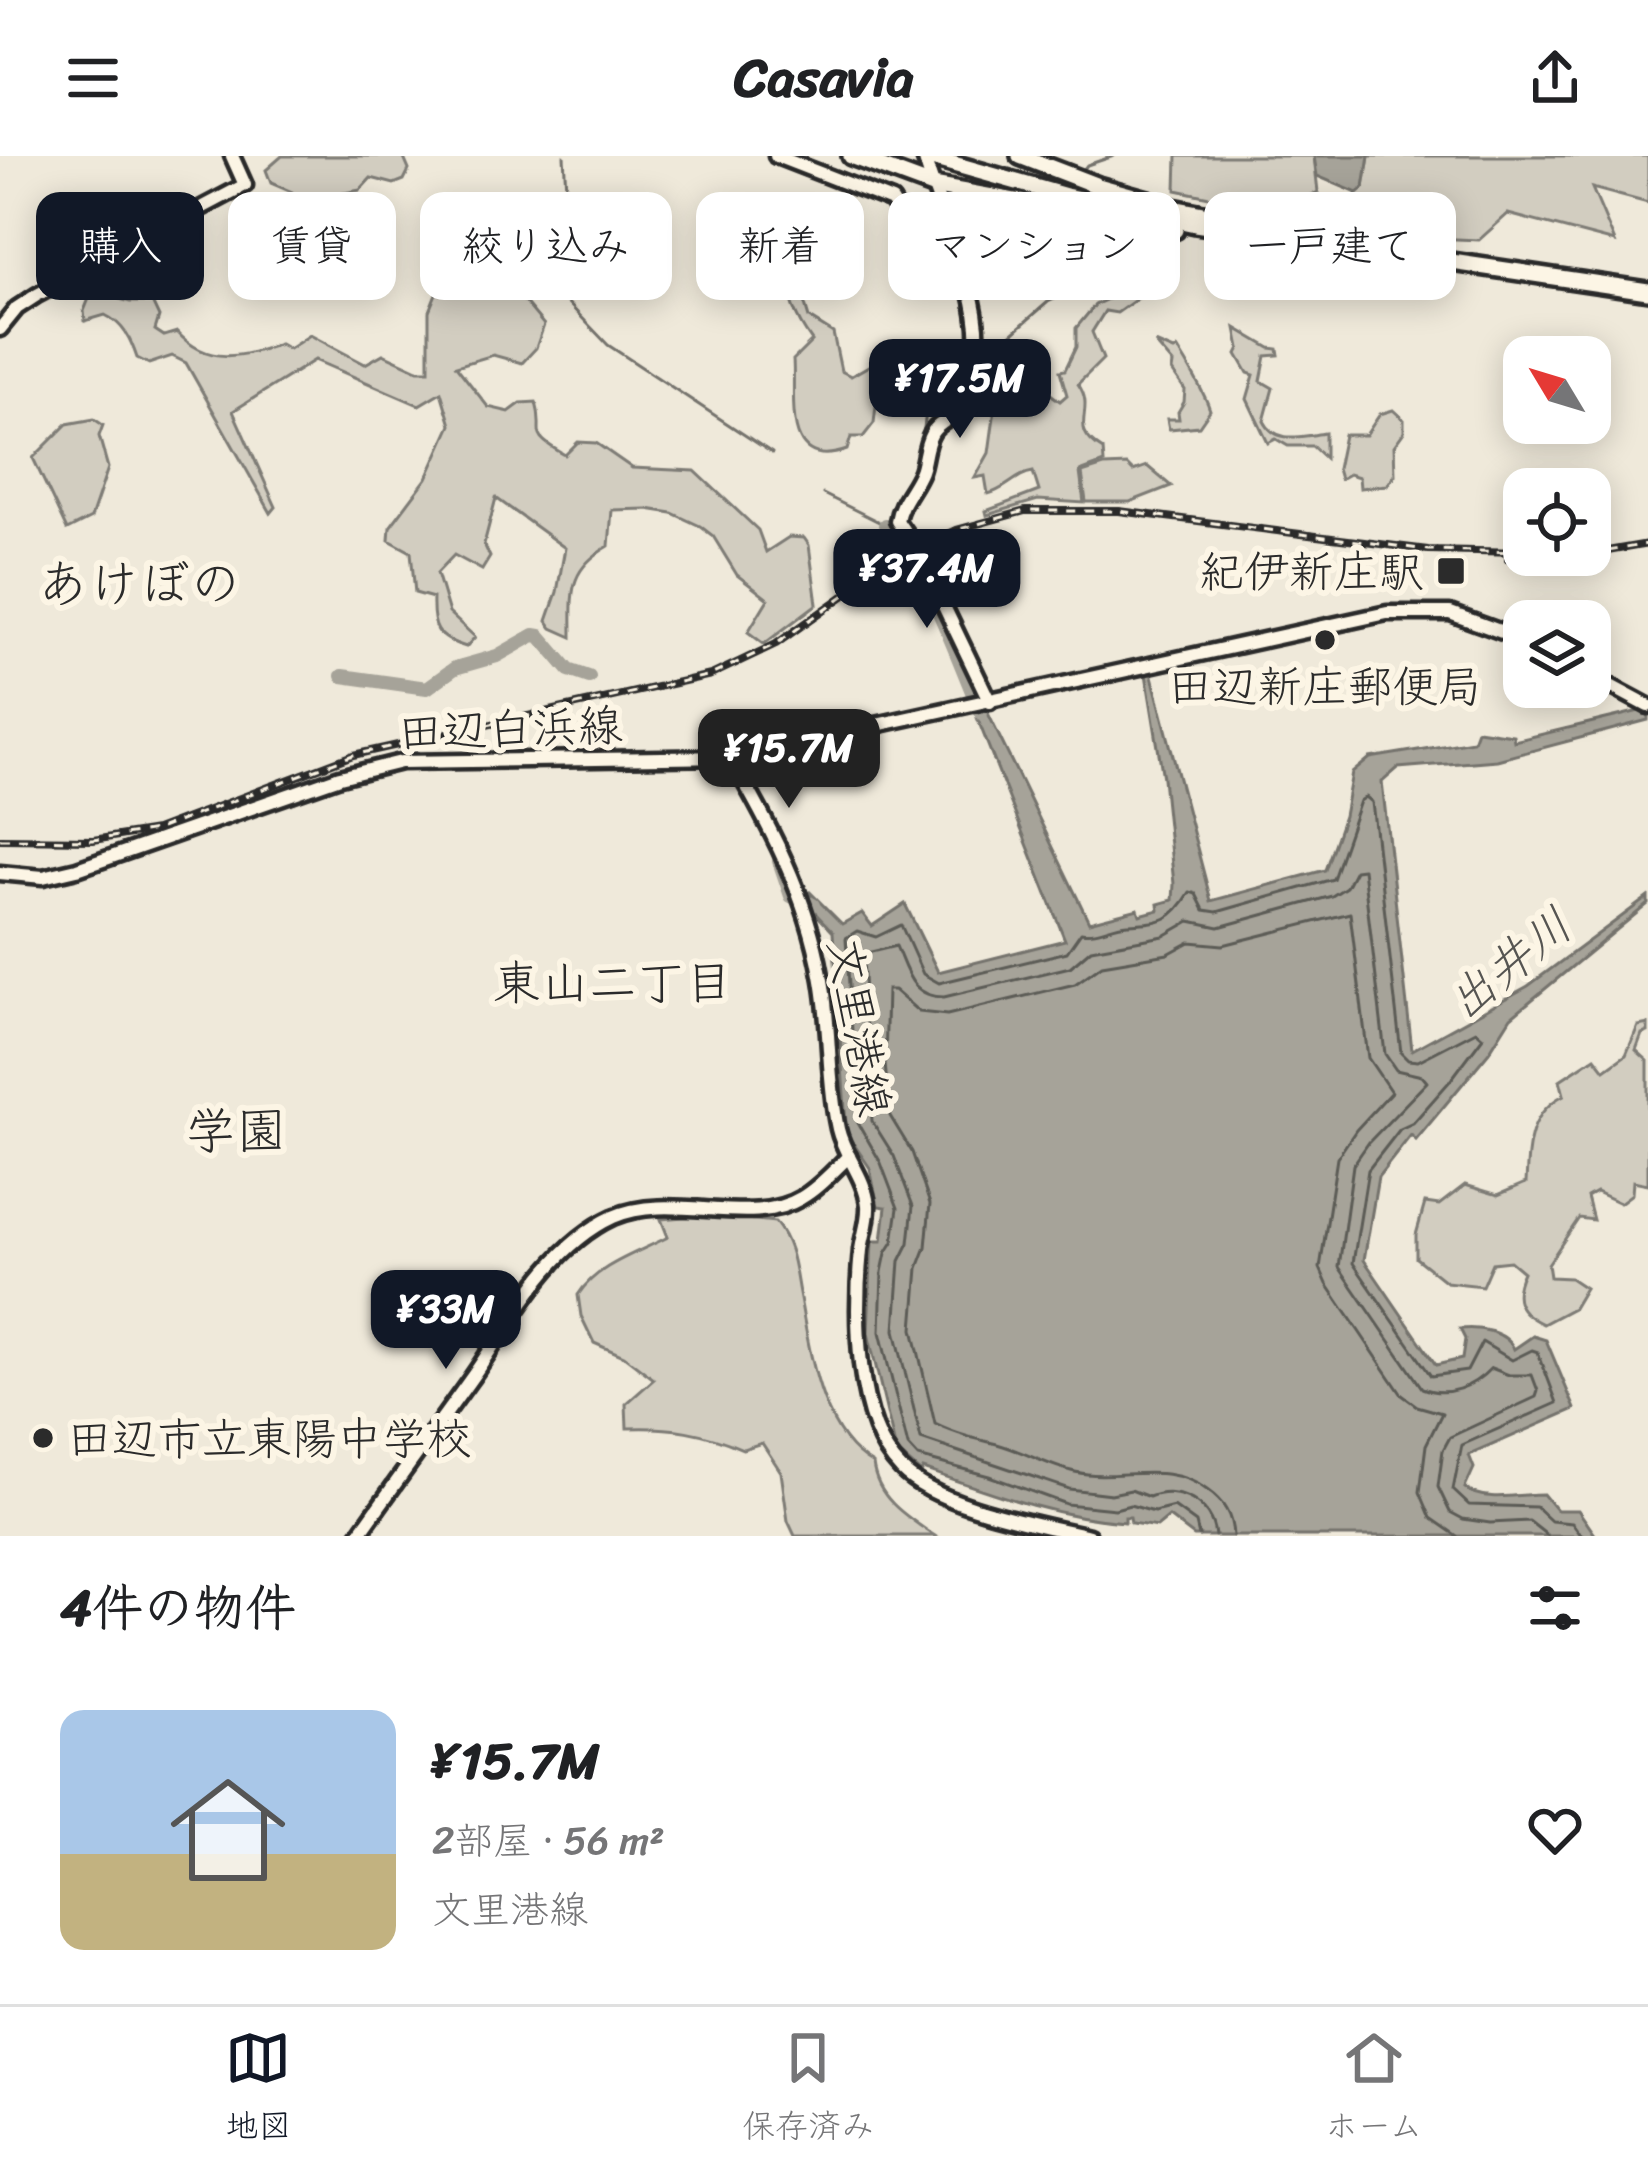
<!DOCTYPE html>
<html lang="ja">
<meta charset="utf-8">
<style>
body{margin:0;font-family:Sriracha,"Klee One",sans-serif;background:#f6f6f6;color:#202124;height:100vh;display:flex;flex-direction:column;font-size:45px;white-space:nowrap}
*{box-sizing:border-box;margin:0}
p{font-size:39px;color:#757577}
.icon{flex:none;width:66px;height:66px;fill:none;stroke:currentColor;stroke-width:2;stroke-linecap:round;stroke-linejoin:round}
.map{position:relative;height:1380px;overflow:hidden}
.panel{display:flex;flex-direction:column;background:#fff;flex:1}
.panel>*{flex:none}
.banner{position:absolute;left:36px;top:36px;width:1578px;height:108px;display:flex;gap:24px}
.needle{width:78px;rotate:308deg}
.fabs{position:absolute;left:1503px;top:180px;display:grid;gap:24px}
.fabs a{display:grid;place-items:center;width:108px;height:108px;border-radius:24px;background:#fff;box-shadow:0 6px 30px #0003;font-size:60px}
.price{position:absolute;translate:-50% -102px;padding:0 27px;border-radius:24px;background:#111827;color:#fff;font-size:39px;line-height:78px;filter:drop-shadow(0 3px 6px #0008)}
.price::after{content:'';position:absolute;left:50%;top:72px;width:36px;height:27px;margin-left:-18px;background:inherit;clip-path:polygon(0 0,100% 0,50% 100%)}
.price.selected{background:#222;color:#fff}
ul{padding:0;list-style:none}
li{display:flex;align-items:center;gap:36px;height:300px;padding:0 60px}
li+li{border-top:3px solid #e0e0e0}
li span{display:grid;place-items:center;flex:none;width:336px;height:240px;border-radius:24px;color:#555}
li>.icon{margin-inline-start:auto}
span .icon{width:144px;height:144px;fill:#fffc;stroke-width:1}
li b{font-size:51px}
h2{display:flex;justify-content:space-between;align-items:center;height:144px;padding:0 60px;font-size:51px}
.pill{padding:0 42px;border-radius:24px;background:#fff;box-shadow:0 6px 30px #0003;font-size:42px;line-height:108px}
.pill.selected{background:#111827;color:#fff}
header{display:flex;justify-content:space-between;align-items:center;height:156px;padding:0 60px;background:#fff;font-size:54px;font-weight:700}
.tabs{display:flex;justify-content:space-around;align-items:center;height:168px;border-top:3px solid #e0e0e0;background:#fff;font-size:33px;color:#757577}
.tabs a{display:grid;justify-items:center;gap:6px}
.tabs .selected{color:#111827}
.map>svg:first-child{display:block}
.green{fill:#d2cdc0;stroke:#7e7c76;stroke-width:3}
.water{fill:#a6a399;stroke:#75736d;stroke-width:3}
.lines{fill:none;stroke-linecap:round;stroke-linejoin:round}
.shore{stroke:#5c5b57;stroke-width:3}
.stream{stroke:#75736d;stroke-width:3}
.river{stroke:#a6a399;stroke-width:14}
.secondary-casing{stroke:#2b2b2b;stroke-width:21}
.primary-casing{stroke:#2b2b2b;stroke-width:21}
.highway-casing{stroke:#2b2b2b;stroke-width:24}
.secondary{stroke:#fcf5e5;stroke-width:12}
.primary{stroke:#fcf5e5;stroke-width:12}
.highway{stroke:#fcf5e5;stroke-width:15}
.rail-casing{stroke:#2b2b2b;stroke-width:8}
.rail{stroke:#fcf5e5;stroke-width:3;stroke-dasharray:9;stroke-linecap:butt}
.poi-dot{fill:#2b2b2b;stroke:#fcf5e5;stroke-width:4.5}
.labels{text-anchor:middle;stroke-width:12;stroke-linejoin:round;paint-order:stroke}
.poi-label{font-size:45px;fill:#2b2b2b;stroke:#fcf5e5;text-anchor:end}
.street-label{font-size:45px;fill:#2b2b2b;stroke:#fcf5e5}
.water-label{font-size:48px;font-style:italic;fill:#565552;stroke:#fcf5e5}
.neighbourhood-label{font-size:48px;fill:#2b2b2b;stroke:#fcf5e5}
.quarter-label{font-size:51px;fill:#2b2b2b;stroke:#fcf5e5}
</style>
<header><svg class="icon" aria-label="menu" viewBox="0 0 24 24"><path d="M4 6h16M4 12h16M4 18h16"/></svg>Casavia<svg class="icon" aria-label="share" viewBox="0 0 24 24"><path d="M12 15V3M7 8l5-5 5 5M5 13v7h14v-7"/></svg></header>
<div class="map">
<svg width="1648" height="1380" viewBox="0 0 1648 1380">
<rect width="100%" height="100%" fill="#efe9da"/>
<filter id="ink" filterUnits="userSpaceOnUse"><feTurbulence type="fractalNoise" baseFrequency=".00833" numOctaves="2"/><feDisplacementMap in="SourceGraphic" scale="24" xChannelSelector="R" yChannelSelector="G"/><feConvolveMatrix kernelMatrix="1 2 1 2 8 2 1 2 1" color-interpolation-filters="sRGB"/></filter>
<g filter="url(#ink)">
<!-- green -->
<g class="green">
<path d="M282,0H403L409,14L404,24L394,28L371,22L360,34L333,39V54L343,69L332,82L314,85L292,36L271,27L266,14Z"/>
<path d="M1177,0H1314L1318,36L1276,55L1176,34Z"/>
<path d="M1369,0H1648V47L1592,32L1615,86L1508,58L1479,84L1362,79L1345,65L1339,54L1364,32Z"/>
<path d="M1167,87L1157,107L1156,120L1139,128L1141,140L1117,157L1105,155L1092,176L1103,203L1078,228C1098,256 1065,271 1103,294L1104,307L1080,316L1084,347L1038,344L987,359L986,355L1039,335L1033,316C1016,318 1006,334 988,338L985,320L975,322L989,297L995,253L1030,223L1060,245L1067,239L1060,215L1065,214L1076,191V172L1095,149L1116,139L1141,108Z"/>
<path d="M800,115V132L809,162L833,177L841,215L851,220L912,185L915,199L879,224L874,267L863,281H851L847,294C781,317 796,242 793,204L812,185C799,167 786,143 789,121Z"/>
<path d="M441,125L492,131L510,128L544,169L536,192L522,207L493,199L456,210L488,251L509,256L521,247L536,246C546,280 525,276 565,299L578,286L596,287L632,312L695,315L758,374L766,396L789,381L804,382L809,389L817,448L764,488L748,476L768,443L737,419L713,380L700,370L672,357L647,353L612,354L609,390C567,414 572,437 572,481L552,472L547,465L557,436L565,392L496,342L484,388L490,401L482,414L454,399L437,417L449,457L475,481L466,491C436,482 432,472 433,442L415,437L411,396L389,384L390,371L427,322L451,269L441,236L419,249L315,204L233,255L276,351L271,357L186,207L172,200L149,208L137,202C131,184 124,168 105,159L85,165L84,155L92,135L130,146H152L159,161L155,174L164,180L177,176C208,210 241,201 280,188L289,193L310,179L365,208L383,198L418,214H429V155Z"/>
<path d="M1236,172L1270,192L1278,193L1279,199L1266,200L1261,225L1273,232L1264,265C1276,289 1302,280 1325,277V302L1312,290H1288L1276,283L1268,287L1247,243L1254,219L1248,217L1237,198L1240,192Z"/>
<path d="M1155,187L1174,195L1178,193C1187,207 1205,238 1210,254L1199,270L1169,273L1167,263H1179L1178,256L1184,246L1185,234L1172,215L1173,208Z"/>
<path d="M1393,254L1404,264V276L1394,290L1395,319L1387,329L1360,332L1359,321L1349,318L1340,323L1337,313L1344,279H1366L1380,258Z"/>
<path d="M94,263L103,269L99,280L108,312L91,362L67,374L33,302L67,268Z"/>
<path d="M1127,309L1133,315L1147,310L1171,330L1130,346H1086L1082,317L1104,310Z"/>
<path d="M1648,868V876L1642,878L1636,894L1648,905V1028L1633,1025L1632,1038L1620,1047L1596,1036L1587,1041L1593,1064L1579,1062L1548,1108L1550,1121L1570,1122L1585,1132L1573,1152L1543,1168C1517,1156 1511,1142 1523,1116L1510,1105L1492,1107L1482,1130L1446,1126L1416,1102V1079L1425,1047L1439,1049L1465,1029L1498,1039L1526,1027C1528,992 1528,957 1564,939L1560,924L1595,901L1605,914L1626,899L1638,870Z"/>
<path d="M706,1059L775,1066C793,1088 794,1110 799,1137C810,1193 819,1278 873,1308C877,1343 907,1361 935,1380H795L788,1365L781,1316L762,1287L743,1293C704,1276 670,1270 627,1272L626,1248L654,1223L624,1200L594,1187L581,1160L578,1139C597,1109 637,1097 668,1081L661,1063Z"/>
</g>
<!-- water -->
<g class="water">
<path d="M1314,0H1369L1364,32L1357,37L1317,20Z"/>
<path d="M1151,516L1211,745L1325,714L1344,660L1352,617L1370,602L1473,585L1477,574L1513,579L1514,585L1648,553V564L1497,604L1398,612L1382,626L1412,894L1528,830L1648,741V748L1511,861L1489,896L1416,984L1411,979L1378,1021L1364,1104L1436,1209L1462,1203L1465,1183L1460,1173C1479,1171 1506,1175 1514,1193L1533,1180L1546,1184L1575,1253L1469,1299L1474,1312L1465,1332C1485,1347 1519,1338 1543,1338L1556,1354H1578L1596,1380H1194L1169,1361L1157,1371L1131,1367L1130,1361H1125V1366C1053,1361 989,1336 923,1313L921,1317L896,1295L868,1177L872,1085H882L886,1051L878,1050L870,1012L849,981L846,969L833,776L816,758L809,735L842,768L862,757L872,770L905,748L938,816L1065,784L976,559L987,555L1089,766L1138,753L1140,759L1159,754L1158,748L1173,744L1174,728L1163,622L1146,518Z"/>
</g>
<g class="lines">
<!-- shore -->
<g class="shore">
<path d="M1199,1380L1196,1367L1174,1351L1154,1356L1130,1349L1115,1353L1066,1348L989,1320L918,1301L908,1290L880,1176L882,1116L886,1097L893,1086L898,1052L881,1007L858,967L846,782L857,775L876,781L901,769L923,818L939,827L1067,796L1081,776C1098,779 1111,769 1128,768C1162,766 1172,766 1190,736L1196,738L1204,754L1217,756L1333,723L1360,645L1366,641L1372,646L1401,897L1408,904L1418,905L1476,875L1483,881L1450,925L1413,967L1400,973L1368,1014L1353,1107L1431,1220L1467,1215L1482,1186L1512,1204L1532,1194L1538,1196L1557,1247L1462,1289L1453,1334L1469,1349L1536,1351L1551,1365L1572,1367L1582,1380"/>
<path d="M1215,1380C1212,1347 1178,1329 1149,1341L1131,1334L1111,1338L1069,1333L921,1283L895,1174L900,1105L909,1087L913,1050L894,1000L872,965L863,802L867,797L896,790C907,815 911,841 944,841L1070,811L1091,793L1164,780L1190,765L1219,771L1332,740L1346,731L1355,714L1363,713L1385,898L1396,914L1422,920L1427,926L1369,986L1353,1009L1339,1111L1422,1232C1448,1242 1473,1231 1491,1212L1509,1219H1532L1538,1235L1536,1241L1450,1281L1443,1294L1438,1331L1450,1356L1463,1363L1490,1367L1529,1365L1548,1380"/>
<path d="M1233,1380C1232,1359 1224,1346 1207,1334C1167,1303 1120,1326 1075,1316C1048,1310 1023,1295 997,1288C976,1283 955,1278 935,1268L913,1173L918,1112L926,1091L930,1048L912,996L890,960L885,908L887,834H894L919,856L947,859L1075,828L1102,809L1168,798L1190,786L1223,789L1350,757L1368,902L1391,936L1356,974L1337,1002L1320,1112L1327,1128L1402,1239L1417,1250L1442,1257L1426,1289L1420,1336L1431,1362L1457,1380"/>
</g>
<!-- stream -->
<g class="stream">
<path d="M564,0L569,83L562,133L566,145L608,189L772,297"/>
<path d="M1081,17L1087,9L1114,0"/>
<path d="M984,192L1007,182L1048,146L1081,131L1083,117L1071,72"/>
<path d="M922,288L931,216L970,198"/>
<path d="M823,338L885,369L917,309"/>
</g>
<!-- river -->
<g class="river">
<path d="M885,369C922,398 960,510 981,557"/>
<path d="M342,520L427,532L455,512L497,500L534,479L540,480L569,514L589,521"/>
<path d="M779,705L791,740L813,749"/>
</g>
<defs>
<g id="secondary">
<path d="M776,0L892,45L916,84L927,94L954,90"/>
<path d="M924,0C945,81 1005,164 963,248C956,263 937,265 931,279C925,290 925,304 921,315C914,333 900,345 897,365L916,392L990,546"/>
<path d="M0,173L17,152L37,139L245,29L232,0"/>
<path d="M730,601C770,670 807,739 821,819C831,869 827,923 838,973C844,1000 865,1021 868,1049C869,1064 863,1079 861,1094C855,1156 854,1266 901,1313C937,1351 1038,1368 1089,1380"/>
<path d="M358,1380C395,1327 433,1276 470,1224C509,1169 548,1091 613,1061C672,1035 750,1073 801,1042C819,1032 834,1014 849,1000"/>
</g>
<g id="primary">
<path d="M1590,519L1648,550"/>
<path d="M0,717L43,721L77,713L340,621L401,606L730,601L1387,457H1450L1524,484"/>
</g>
<g id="highway">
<path d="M851,0L932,30L1175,74"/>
<path d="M925,0L1066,40L1195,68L1648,135"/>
<path d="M1020,0L1098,30L1148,44"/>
<path d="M1138,45L1238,65"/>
</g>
</defs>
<!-- secondary casing -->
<use href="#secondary" class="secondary-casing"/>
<!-- primary casing -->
<use href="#primary" class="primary-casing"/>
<!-- highway casing -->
<use href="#highway" class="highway-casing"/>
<!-- secondary -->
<use href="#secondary" class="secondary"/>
<!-- primary -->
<use href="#primary" class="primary"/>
<!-- highway -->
<use href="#highway" class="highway"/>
<defs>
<g id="rail">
<path d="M1590,398L1648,388"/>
<path d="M1508,403L1580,399"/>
<path d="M0,683L93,684L156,674L353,599L711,519L776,488L900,400L956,374L1025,355H1119L1428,394L1524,396"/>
</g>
</defs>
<!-- rail casing -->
<use href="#rail" class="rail-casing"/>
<!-- rail -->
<use href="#rail" class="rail"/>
</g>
</g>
<!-- markers -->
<g class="poi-dot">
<rect x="1436" y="400" width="30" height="30" rx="6"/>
<circle cx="1325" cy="484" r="12"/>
<circle cx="43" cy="1282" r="12"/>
</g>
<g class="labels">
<!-- poi labels -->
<g class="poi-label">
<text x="1424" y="431">紀伊新庄駅</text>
<text x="1325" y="546" text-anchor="middle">田辺新庄郵便局</text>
<text x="67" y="1298" text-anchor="start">田辺市立東陽中学校</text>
</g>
<!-- street labels -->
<g class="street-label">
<text transform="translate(510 572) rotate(-2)" y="16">田辺白浜線</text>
<text transform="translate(860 871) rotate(80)" y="16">文里港線</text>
</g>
<!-- water labels -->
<g class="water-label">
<text transform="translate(1509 807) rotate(-39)" y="17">出井川</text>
</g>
<!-- neighbourhood labels -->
<g class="neighbourhood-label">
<text x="613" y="843">東山二丁目</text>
</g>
<!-- quarter labels -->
<g class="quarter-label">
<text x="139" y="445">あけぼの</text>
<text x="236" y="992">学園</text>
</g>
</g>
</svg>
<div class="fabs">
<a><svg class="needle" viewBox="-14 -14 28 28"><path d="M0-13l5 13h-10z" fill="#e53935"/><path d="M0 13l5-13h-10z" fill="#757577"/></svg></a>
<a><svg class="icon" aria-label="locate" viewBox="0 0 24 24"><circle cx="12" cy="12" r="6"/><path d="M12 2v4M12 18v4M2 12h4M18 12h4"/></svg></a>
<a><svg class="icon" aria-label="layers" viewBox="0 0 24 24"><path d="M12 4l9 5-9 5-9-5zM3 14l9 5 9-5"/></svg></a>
</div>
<b class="price" style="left:960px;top:285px">¥17.5M</b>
<b class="price" style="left:927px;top:475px">¥37.4M</b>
<b class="price selected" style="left:789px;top:655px">¥15.7M</b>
<b class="price" style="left:446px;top:1216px">¥33M</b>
<div class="banner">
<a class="pill selected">購入</a>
<a class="pill">賃貸</a>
<a class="pill">絞り込み</a>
<a class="pill">新着</a>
<a class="pill">マンション</a>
<a class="pill">一戸建て</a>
</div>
</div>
<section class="panel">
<h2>4件の物件<svg class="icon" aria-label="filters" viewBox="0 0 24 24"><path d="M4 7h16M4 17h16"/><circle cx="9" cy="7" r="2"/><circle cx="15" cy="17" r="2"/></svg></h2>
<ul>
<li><span style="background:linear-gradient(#a9c7e8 60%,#c2b280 0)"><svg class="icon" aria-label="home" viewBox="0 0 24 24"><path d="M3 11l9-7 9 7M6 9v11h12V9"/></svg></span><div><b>¥15.7M</b><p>2部屋 · 56 m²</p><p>文里港線</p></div><svg class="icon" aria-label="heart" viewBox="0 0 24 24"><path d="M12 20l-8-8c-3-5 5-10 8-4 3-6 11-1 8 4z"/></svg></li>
</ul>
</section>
<nav class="tabs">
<a class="selected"><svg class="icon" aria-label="map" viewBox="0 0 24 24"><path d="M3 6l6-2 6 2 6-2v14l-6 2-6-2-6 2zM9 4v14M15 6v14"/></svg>地図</a>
<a><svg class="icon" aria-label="saved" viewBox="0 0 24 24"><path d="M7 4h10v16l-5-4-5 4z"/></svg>保存済み</a>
<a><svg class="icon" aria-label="home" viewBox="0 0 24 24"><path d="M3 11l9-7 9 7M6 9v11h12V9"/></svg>ホーム</a>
</nav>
